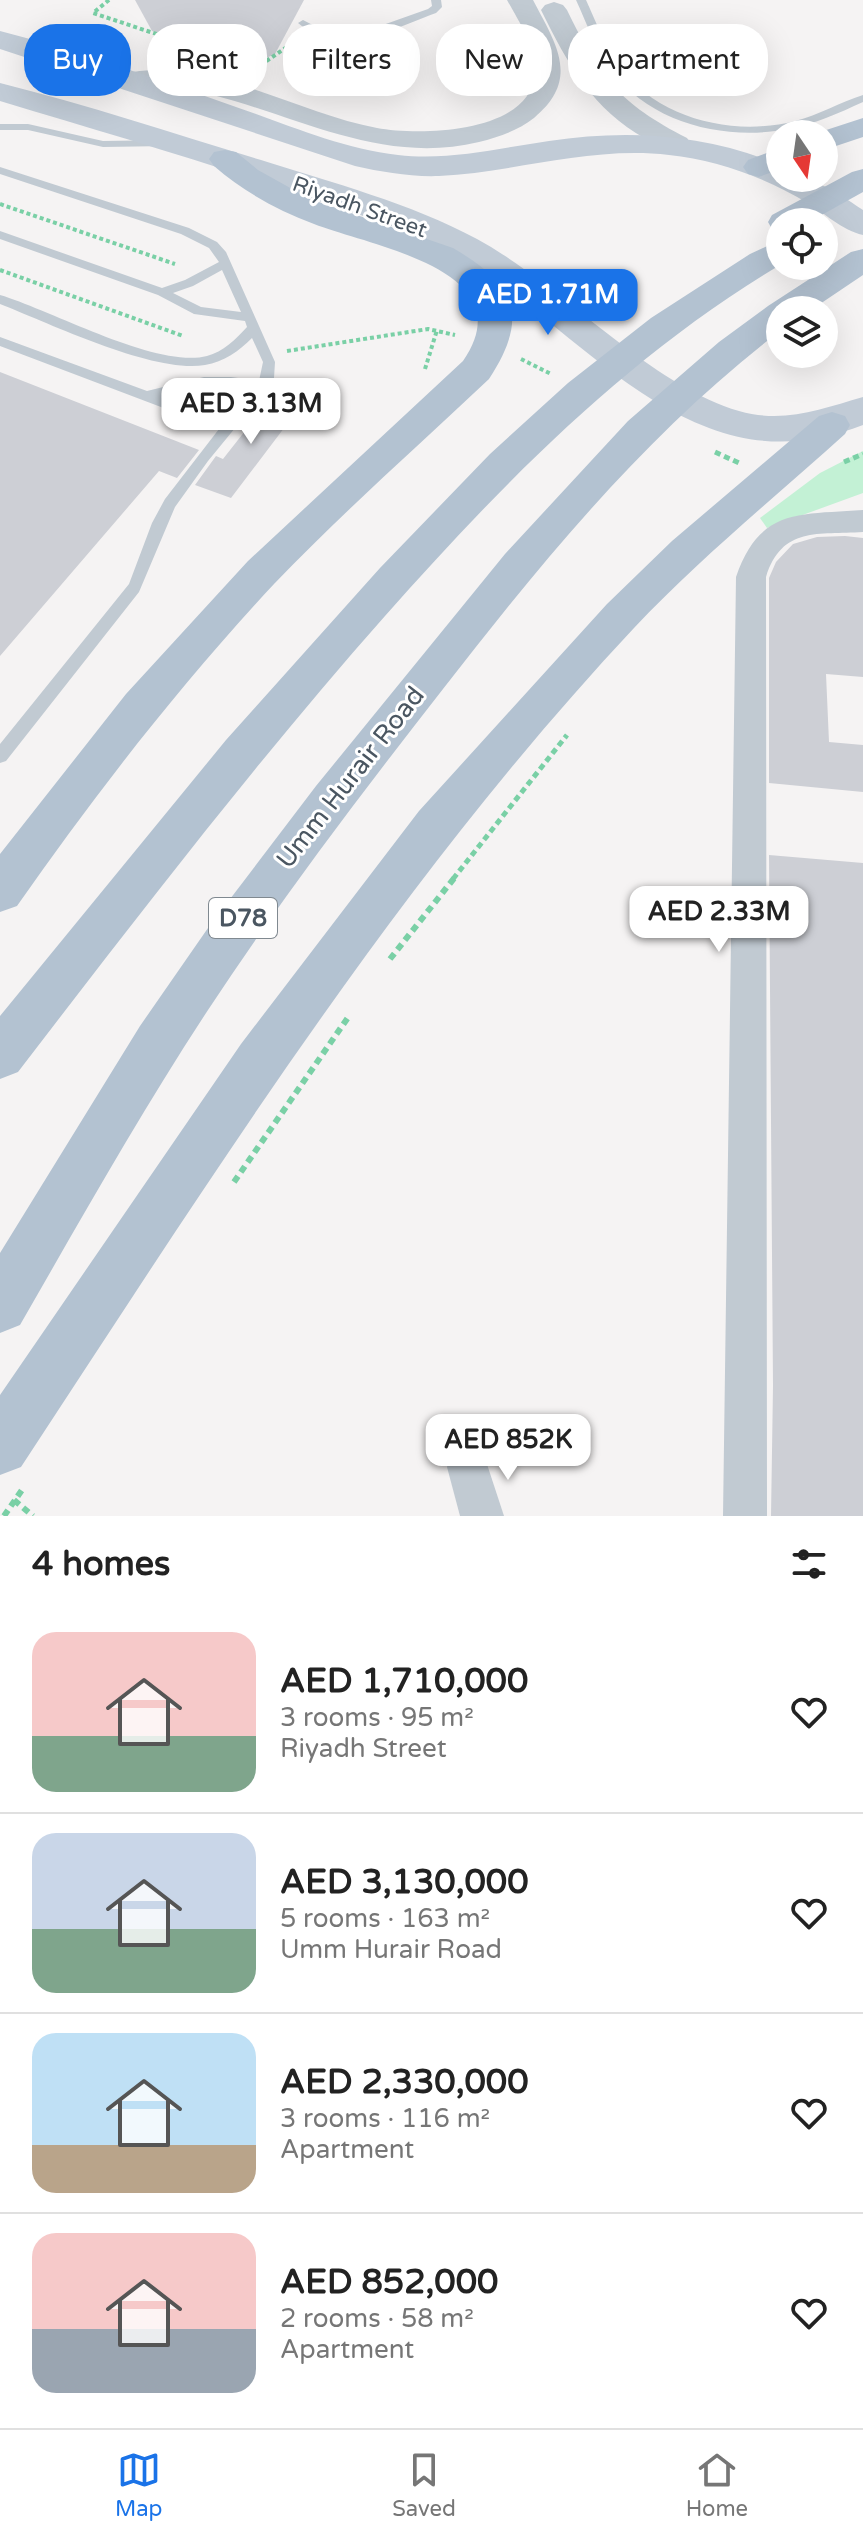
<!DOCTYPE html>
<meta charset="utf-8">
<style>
body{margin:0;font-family:"Varela Round",sans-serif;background:#f2f2f2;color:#222;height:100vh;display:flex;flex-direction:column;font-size:30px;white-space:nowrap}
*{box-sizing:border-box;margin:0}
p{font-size:26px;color:#767676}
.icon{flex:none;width:44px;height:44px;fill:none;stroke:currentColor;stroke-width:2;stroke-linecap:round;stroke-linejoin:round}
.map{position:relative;height:1516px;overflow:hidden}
.details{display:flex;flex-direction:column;background:#fff;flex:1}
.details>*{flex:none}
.top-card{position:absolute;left:24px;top:24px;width:816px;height:72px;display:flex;gap:16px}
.needle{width:52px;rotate:167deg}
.controls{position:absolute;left:766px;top:120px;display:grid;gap:16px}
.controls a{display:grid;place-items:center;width:72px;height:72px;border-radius:50%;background:#fff;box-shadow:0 8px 32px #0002;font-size:40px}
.price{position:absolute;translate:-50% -68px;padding:0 18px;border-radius:16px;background:#fff;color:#222;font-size:26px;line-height:52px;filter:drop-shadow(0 2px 4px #0008)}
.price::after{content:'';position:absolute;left:50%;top:48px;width:24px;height:18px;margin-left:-12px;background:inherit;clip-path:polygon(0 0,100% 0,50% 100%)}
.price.selected{background:#1a73e8;color:#fff}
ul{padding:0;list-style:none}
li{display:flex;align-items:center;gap:24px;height:200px;padding:0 32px}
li+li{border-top:2px solid #e0e0e0}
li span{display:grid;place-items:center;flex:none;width:224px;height:160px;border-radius:24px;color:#555}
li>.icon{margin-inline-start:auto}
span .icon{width:96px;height:96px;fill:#fffc;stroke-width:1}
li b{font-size:34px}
h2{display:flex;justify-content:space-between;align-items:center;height:96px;padding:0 32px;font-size:34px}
.tag{padding:0 28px;border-radius:32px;background:#fff;box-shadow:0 8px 32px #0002;font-size:28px;line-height:72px}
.tag.selected{background:#1a73e8;color:#fff}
.tabs{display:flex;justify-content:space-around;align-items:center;height:112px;border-top:2px solid #e0e0e0;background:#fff;font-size:22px;color:#767676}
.tabs a{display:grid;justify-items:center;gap:4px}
.tabs .selected{color:#1a73e8}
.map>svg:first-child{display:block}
.green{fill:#c3f1d5}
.building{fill:#cdcfd5}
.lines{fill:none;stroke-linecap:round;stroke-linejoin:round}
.path-far2{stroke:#7ad0a6;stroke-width:4;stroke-dasharray:4 3;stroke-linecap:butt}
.path-far1{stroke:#7ad0a6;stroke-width:5;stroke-dasharray:6 4;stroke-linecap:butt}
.path{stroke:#7ad0a6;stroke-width:6;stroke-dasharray:7 5;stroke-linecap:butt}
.service{fill:#c1cad2;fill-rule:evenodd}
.minor{fill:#c1cad2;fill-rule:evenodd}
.tertiary{fill:#c1cad2;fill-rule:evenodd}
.secondary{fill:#c1cbd6;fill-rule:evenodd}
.primary{fill:#b3c2d1;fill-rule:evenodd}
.labels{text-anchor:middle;stroke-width:6;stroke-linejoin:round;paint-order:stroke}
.far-street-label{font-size:22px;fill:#4a5661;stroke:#fff}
.shield{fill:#fff;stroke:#808990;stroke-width:2}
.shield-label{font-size:24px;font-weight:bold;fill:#4a5661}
.street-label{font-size:26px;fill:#4a5661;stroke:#fff}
</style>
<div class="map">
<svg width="863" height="1516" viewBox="0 0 863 1516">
<rect width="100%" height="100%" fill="#f5f3f3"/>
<!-- green -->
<path class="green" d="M863,451V493L767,528L760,518L820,473Z"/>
<!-- building -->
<g class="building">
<path d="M135,0H304L275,54L253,64L152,31Z"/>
<path d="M0,372L199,450L177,478L159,471L0,656Z"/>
<path d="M278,389L306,399L231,498L195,485L216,456L223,459Z"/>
<path d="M845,536L863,538V677L826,674L829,742L863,745V792L769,783V578L776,562L793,544L817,537Z"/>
<path d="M769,855L863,863V1516H771L773,1386Z"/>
</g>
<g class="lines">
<!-- path-far2 -->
<g class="path-far2">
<path d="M109,0L93,13L250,65L265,62L294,42"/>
<path d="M0,204L175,264"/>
<path d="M0,270L183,336"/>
<path d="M287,351L428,329L455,335"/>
<path d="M521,359L551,374"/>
<path d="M425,369L437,330"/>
</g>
<!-- path-far1 -->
<g class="path-far1">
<path d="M715,452L739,463"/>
<path d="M844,462L863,454"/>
<path d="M453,879L567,735"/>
</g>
<!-- path -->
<g class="path">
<path d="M390,959L455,877"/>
<path d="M234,1182L349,1016"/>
<path d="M14,1500L33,1516"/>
<path d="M4,1516L24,1487"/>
</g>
<!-- service -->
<g class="service">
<path d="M431,0H441L442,7L436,13C391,29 340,59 298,23L303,20L328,33L352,36L428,9L432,6Z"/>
<path d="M576,0H586C596,22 605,46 619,66C657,119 734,137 795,121C819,115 840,102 863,95V102C839,113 815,124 788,129C726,141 651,124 612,71C596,50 587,24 576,0Z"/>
<path d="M0,124H28L103,141L168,140L174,143L168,146L103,147L28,130H0Z"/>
<path d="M0,167L189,228L217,242L226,252L275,362L274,378L267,389L208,461L175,507L139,592L6,761L0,763V744L129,584L152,523L165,499L219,429L0,346V337L147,391L204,377H231L259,381L263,362L252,338C239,351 224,362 205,365C154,374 49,323 0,304V295C51,310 157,369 207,356C223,352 236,339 247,327L245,321L194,314L158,295L0,239V231L162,288L185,280L219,262L209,248L181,234L0,174ZM222,270L241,312L201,307L173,293L193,286ZM217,385L252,389L226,421L161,397Z"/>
</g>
<!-- minor -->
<g class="minor">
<path d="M863,510V532C818,535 782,526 766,577L767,1516H723L736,577C760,507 800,515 863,510Z"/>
<path d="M468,1446L483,1452L504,1516H460L447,1467L453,1452Z"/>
</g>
<!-- tertiary -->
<g class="tertiary">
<path d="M507,0H533C556,44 581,79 534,118C517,131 499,137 479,142C384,165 302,118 213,95C183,88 152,93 122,86L119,80L122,74C205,54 297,114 377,128C419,136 531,134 535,73C537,48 519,22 507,0Z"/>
<path d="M554,2L563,5L567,10C600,78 619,103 687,138L691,144L687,150C671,154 660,146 646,139C593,110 567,63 541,10L545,5Z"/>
</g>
<!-- secondary -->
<g class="secondary">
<path d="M0,31C80,51 159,80 236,107C289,125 342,149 398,155C449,161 499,148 549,141C628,129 706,134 780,165V178C820,178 831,189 863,210V235C841,230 825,213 806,202C764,177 716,160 669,155C590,146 516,172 439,176C410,177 382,172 355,166L0,49Z"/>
<path d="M0,83C88,105 175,134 261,160C333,183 410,203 477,239C563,286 648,384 739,411C784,424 821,409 863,397V425C812,445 761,448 709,428C612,391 544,305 454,254C408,229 357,214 307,197C206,162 103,132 0,101Z"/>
</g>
<!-- primary -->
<g class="primary">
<path d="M863,118V137L824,150V134H814Z"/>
<path d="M780,148V169L759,177L748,174L743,167L748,160Z"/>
<path d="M225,150L236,152L258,170L310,199L453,248C516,285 530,316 489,379C417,447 342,513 274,584C180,685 96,793 17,906L0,912V854L126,694L248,561L463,361C526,270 370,246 314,224C277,210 244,192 214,166L209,159L214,152Z"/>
<path d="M863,169V192L809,222H780V231L772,229L768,222L772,215L852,172Z"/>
<path d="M780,240V265C626,357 503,483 385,616C255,763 137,917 18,1072L0,1079V1016L226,740L380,568L490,454L568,383L651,318L750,254Z"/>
<path d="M863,249V275L811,310H780V331C648,432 544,559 443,689C361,794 281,899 208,1010C141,1112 81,1219 20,1325L0,1333V1253L140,1026L208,928L316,786L505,554L628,421L719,342L768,306L851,252Z"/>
<path d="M832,412L845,416L850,425L845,434C774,498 699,559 634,628C396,882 211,1178 21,1467L0,1475V1395L241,1044L419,811L607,604L672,541L819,416Z"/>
</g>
</g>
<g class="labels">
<!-- far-street labels -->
<g class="far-street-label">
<text transform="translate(360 206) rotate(20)" y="8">Riyadh Street</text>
</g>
<!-- shield labels -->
<rect class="shield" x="209" y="898" width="68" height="40" rx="6"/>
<g class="shield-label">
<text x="243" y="926">D78</text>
</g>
<!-- street labels -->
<g class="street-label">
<text transform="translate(350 777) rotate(-52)" y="9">Umm Hurair Road</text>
</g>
</g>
</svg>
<div class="controls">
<a><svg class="needle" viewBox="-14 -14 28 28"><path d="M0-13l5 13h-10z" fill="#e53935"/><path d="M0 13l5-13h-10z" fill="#767676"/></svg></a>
<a><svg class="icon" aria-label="locate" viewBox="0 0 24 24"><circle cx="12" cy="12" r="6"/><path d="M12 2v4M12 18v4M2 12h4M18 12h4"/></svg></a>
<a><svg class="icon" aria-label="layers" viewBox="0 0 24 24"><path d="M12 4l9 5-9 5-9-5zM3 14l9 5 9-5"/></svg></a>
</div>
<b class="price selected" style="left:548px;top:337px">AED 1.71M</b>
<b class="price" style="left:251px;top:446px">AED 3.13M</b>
<b class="price" style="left:719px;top:954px">AED 2.33M</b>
<b class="price" style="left:508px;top:1482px">AED 852K</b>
<div class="top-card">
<a class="tag selected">Buy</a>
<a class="tag">Rent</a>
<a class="tag">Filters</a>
<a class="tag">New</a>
<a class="tag">Apartment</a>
</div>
</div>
<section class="details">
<h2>4 homes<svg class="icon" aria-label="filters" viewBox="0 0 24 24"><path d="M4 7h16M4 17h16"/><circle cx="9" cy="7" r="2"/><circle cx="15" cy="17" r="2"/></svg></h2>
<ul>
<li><span style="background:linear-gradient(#f6c9c9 65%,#7fa58c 0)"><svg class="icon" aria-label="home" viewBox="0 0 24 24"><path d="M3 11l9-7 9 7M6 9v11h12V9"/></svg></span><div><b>AED 1,710,000</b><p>3 rooms · 95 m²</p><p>Riyadh Street</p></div><svg class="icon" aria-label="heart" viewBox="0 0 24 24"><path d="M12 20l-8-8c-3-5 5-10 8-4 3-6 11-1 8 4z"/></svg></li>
<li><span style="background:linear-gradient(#c9d6e8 60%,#7fa58c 0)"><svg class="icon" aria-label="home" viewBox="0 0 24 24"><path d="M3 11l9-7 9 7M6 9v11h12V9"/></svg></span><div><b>AED 3,130,000</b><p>5 rooms · 163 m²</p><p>Umm Hurair Road</p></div><svg class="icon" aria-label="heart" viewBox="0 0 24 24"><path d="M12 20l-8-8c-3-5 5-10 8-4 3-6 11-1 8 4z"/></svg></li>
<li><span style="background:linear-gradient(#bfe0f5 70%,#b9a48a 0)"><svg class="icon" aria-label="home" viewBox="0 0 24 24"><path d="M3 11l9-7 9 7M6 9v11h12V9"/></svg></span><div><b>AED 2,330,000</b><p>3 rooms · 116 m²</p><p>Apartment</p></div><svg class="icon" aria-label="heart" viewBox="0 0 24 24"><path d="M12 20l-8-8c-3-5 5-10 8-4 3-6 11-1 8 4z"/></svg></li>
<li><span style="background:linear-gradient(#f6c9c9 60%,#9aa5b1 0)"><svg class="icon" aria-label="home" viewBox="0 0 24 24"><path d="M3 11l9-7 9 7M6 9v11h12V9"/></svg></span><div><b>AED 852,000</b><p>2 rooms · 58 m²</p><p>Apartment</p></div><svg class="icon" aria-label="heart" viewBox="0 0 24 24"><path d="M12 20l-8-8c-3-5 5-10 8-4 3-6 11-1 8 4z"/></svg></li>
</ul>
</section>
<nav class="tabs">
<a class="selected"><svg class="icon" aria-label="map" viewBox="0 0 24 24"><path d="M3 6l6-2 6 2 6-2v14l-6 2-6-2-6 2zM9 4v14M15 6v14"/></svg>Map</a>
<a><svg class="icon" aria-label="saved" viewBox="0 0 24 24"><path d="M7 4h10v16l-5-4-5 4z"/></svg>Saved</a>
<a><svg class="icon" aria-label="home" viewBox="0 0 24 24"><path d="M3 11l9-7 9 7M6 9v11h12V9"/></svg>Home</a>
</nav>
